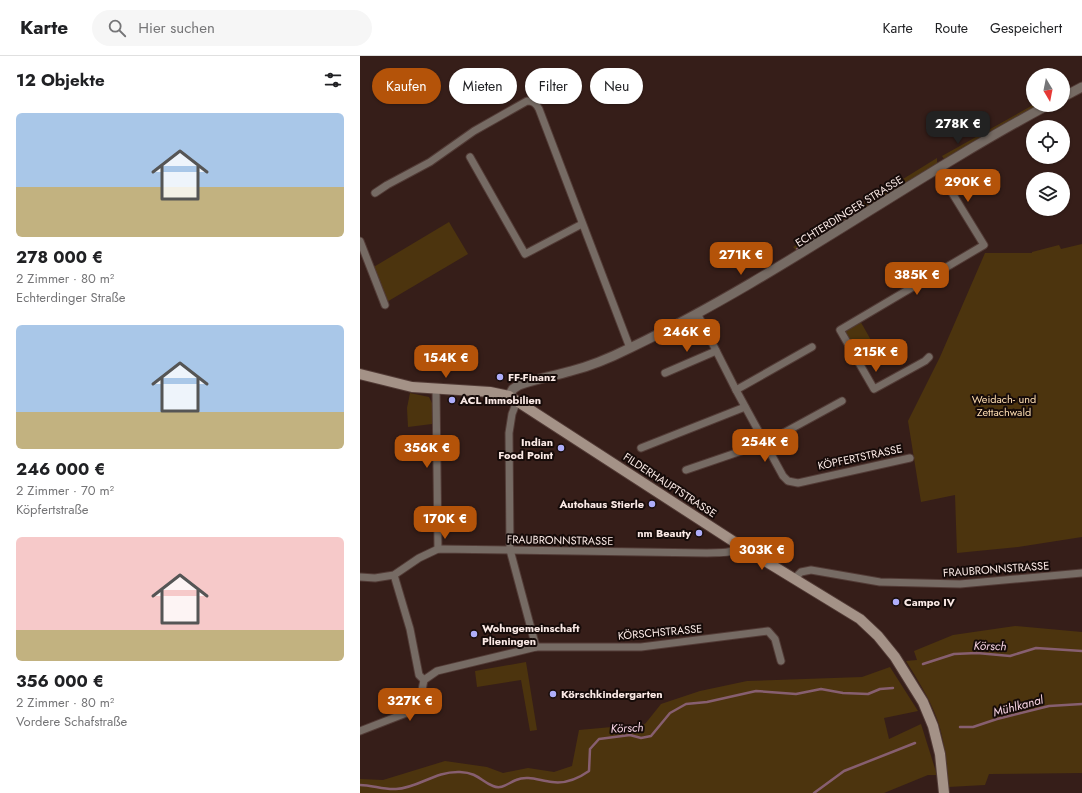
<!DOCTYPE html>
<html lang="de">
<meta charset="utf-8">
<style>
body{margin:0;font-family:Jost,sans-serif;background:#f6f6f6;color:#202124;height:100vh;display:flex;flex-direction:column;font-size:15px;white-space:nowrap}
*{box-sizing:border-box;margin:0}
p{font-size:13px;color:#757577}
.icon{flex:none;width:22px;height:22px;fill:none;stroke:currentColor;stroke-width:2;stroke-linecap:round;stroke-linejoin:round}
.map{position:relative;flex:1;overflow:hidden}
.drawer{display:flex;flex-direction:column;background:#fff;width:360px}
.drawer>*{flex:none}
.hud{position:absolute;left:12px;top:12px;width:380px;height:36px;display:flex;gap:8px}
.needle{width:26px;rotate:170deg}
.fabs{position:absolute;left:666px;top:12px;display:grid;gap:8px}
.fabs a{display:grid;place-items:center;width:44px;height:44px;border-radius:50%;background:#fff;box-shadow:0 1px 3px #0004;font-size:20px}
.price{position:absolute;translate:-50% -34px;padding:0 9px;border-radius:8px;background:#b45309;color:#fff;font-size:13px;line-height:26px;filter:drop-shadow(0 1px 2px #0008)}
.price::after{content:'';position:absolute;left:50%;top:24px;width:12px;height:9px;margin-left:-6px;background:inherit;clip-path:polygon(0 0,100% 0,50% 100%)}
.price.current{background:#222;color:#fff}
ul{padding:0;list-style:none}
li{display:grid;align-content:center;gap:8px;height:212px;padding:0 16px}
li span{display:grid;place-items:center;height:124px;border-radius:6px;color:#555}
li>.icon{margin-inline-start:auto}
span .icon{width:72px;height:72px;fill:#fffc;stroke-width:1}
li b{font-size:17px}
h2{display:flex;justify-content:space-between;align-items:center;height:48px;padding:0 16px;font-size:17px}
.pill{padding:0 14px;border-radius:18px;background:#fff;box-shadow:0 1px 3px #0004;font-size:14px;line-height:36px}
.pill.current{background:#b45309;color:#fff}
header{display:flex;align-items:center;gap:24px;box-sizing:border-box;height:56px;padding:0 20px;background:#fff;border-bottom:1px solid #e0e0e0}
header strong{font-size:19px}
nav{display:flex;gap:22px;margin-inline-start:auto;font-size:14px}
.search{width:280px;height:36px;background:#f6f6f6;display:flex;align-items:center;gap:10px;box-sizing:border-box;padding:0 14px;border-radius:22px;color:#757577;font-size:15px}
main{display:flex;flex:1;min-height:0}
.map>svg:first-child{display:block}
.green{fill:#4c340e}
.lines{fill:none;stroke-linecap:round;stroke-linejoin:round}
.stream{stroke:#875f70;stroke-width:2.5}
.minor-casing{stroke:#523b36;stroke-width:9}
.tertiary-casing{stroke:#523b36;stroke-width:11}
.secondary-casing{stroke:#523b36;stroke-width:12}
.minor{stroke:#766b64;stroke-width:7}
.tertiary{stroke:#766b64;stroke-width:9}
.secondary{stroke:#a49287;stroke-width:10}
.poi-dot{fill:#afaefa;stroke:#160b09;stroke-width:1.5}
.labels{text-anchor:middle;stroke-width:4;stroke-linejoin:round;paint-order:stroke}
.street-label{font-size:11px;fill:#fbeae6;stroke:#160b09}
.poi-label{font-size:11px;font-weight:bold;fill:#fbeae6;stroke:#160b09;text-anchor:start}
.park-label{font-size:11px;fill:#fedeb2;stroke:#160b09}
.water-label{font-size:12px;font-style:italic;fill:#f9d5e5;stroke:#160b09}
</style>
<header>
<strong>Karte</strong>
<div class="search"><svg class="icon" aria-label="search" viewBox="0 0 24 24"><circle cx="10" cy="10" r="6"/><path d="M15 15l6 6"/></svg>Hier suchen</div>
<nav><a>Karte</a><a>Route</a><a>Gespeichert</a></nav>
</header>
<main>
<section class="drawer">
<h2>12 Objekte<svg class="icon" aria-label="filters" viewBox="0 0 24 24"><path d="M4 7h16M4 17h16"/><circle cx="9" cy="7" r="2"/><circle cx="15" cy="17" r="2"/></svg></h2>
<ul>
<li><span style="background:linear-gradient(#a9c7e8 60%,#c2b280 0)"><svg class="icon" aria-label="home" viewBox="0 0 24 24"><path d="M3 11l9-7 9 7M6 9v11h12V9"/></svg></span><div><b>278 000 €</b><p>2 Zimmer · 80 m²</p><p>Echterdinger Straße</p></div></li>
<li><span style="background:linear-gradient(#a9c7e8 70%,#c2b280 0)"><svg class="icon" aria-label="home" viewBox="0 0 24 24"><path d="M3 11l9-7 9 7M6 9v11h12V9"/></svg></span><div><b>246 000 €</b><p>2 Zimmer · 70 m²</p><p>Köpfertstraße</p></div></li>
<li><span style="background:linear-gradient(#f6c9c9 75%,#c2b280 0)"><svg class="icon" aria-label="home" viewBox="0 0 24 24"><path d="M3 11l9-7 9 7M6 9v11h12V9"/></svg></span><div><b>356 000 €</b><p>2 Zimmer · 80 m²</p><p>Vordere Schafstraße</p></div></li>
</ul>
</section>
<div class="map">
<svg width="722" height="737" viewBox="0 0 722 737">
<rect width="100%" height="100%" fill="#361e19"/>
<!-- green -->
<g class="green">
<path d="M673,49H682L588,103H584L582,100Z"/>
<path d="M577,102V110L437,195L433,191Z"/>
<path d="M89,166L108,198L25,247L12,212Z"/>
<path d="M722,188V481L658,491L597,497L595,439L561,446L548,365L580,301L625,197H672V196L699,189L701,193Z"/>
<path d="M499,263L516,293L497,304L480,274Z"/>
<path d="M50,337L69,341L72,347V368L48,371L47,352Z"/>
<path d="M655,570L722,576V717L629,718L625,729L588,731C586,708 585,684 577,663C570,643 557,623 546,605L557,604L554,595L593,579Z"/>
<path d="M166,606L177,674L170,675L161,624L117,631L115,615Z"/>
<path d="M530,611L558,655L524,662L529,683L561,668L577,719H568L524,737H0V723L23,724L85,705L127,711L143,717L168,712L194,716L212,710L219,674L285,668L301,648L340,635L387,625L502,621Z"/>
</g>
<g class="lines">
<!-- stream -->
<g class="stream">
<path d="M437,193L493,160"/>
<path d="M563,608L594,598L617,597L650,600L676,592L722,595"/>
<path d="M600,671H613L637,663L689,650L722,648"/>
<path d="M0,729C12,729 24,734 36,733C59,732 74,715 100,716C119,717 120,725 133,730C142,734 148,727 156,724C168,719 180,725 192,726C205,728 219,722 229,715L230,693L239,683L270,679L281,682L291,680L310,657L326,648L347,646L396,635L436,638L461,633L483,637L508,638L520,633L533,632"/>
<path d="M454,737L484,715L555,687"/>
</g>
<defs>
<g id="minor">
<path d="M110,101L165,198L222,168"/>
<path d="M15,137L27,129L70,106L114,75L167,45C173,45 176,47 179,53L270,292"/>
<path d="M0,185L25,249"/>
<path d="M337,257L376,334L423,420L428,425L438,427L550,402"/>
<path d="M569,301L565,305L514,333L480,274L624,189L578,114"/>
<path d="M305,317L356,295"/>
<path d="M76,333L78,493"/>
<path d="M376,334L452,291"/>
<path d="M157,345L152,358L149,377L150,494L176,591"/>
<path d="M281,392L385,351"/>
<path d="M326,414L405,387L482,345"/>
<path d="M34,519L50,573L59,619L64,624"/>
<path d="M0,521L15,522L34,519L59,502L78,493L347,497C357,496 374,499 379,489"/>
<path d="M435,522L441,516L451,514L520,526L600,528L722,517"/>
<path d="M0,675L54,654L60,644L64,624L77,615L176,591H281L408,575L415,583L421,605"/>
</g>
<g id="tertiary">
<path d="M703,41L722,31"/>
<path d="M149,340L153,333L159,329C176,323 194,320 211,315C231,310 252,301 270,292C416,222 546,125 688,49"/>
</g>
<path id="secondary" d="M0,318L52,331L130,336L149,340L379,489L500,563L518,580L535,601L563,646L573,670L580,698L584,737"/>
</defs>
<!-- minor casing -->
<use href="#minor" class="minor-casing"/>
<!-- tertiary casing -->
<use href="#tertiary" class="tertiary-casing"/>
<!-- secondary casing -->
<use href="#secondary" class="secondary-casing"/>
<!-- minor -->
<use href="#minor" class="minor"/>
<!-- tertiary -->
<use href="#tertiary" class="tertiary"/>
<!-- secondary -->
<use href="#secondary" class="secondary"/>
</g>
<!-- markers -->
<g class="poi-dot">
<circle cx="140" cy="321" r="4"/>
<circle cx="92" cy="344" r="4"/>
<circle cx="201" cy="392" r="4"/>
<circle cx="292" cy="448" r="4"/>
<circle cx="339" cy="477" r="4"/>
<circle cx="536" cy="546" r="4"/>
<circle cx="114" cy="578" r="4"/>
<circle cx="193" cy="638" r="4"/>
</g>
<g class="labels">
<!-- street labels -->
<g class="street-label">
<text transform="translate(489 155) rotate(-32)" y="4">ECHTERDINGER STRASSE</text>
<text transform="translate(500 401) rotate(-12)" y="4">KÖPFERTSTRASSE</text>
<text transform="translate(310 429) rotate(33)" y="4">FILDERHAUPTSTRASSE</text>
<text transform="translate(200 484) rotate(1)" y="4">FRAUBRONNSTRASSE</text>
<text transform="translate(636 513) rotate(-4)" y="4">FRAUBRONNSTRASSE</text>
<text transform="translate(300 576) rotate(-5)" y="4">KÖRSCHSTRASSE</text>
</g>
<!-- poi labels -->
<g class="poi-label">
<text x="148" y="325">FF-Finanz</text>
<text x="100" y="348">ACL Immobilien</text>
<text x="193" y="390" text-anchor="end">Indian<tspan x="193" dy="13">Food Point</tspan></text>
<text x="284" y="452" text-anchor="end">Autohaus Stierle</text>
<text x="331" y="481" text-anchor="end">nm Beauty</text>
<text x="544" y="550">Campo IV</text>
<text x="122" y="576">Wohngemeinschaft<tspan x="122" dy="13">Plieningen</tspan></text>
<text x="201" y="642">Körschkindergarten</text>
</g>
<!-- park labels -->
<g class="park-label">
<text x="644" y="347">Weidach- und<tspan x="644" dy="13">Zettachwald</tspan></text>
</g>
<!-- water labels -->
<g class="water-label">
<text transform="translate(630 590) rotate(1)" y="4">Körsch</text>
<text transform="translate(658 650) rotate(-15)" y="4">Mühlkanal</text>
<text transform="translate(267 672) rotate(-3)" y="4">Körsch</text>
</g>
</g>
</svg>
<div class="fabs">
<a><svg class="needle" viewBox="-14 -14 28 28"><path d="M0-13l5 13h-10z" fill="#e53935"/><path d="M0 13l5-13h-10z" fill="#757577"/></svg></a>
<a><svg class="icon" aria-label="locate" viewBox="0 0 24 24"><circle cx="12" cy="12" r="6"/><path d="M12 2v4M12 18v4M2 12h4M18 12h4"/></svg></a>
<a><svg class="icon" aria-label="layers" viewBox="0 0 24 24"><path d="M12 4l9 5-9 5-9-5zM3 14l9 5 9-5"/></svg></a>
</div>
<b class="price current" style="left:598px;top:89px">278K €</b>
<b class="price" style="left:608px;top:147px">290K €</b>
<b class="price" style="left:381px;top:220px">271K €</b>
<b class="price" style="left:557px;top:240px">385K €</b>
<b class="price" style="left:327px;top:297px">246K €</b>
<b class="price" style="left:516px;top:317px">215K €</b>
<b class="price" style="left:86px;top:323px">154K €</b>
<b class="price" style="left:405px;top:407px">254K €</b>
<b class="price" style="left:67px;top:413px">356K €</b>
<b class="price" style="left:85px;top:484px">170K €</b>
<b class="price" style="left:402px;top:515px">303K €</b>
<b class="price" style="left:50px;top:666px">327K €</b>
<div class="hud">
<a class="pill current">Kaufen</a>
<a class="pill">Mieten</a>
<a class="pill">Filter</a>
<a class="pill">Neu</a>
</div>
</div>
</main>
